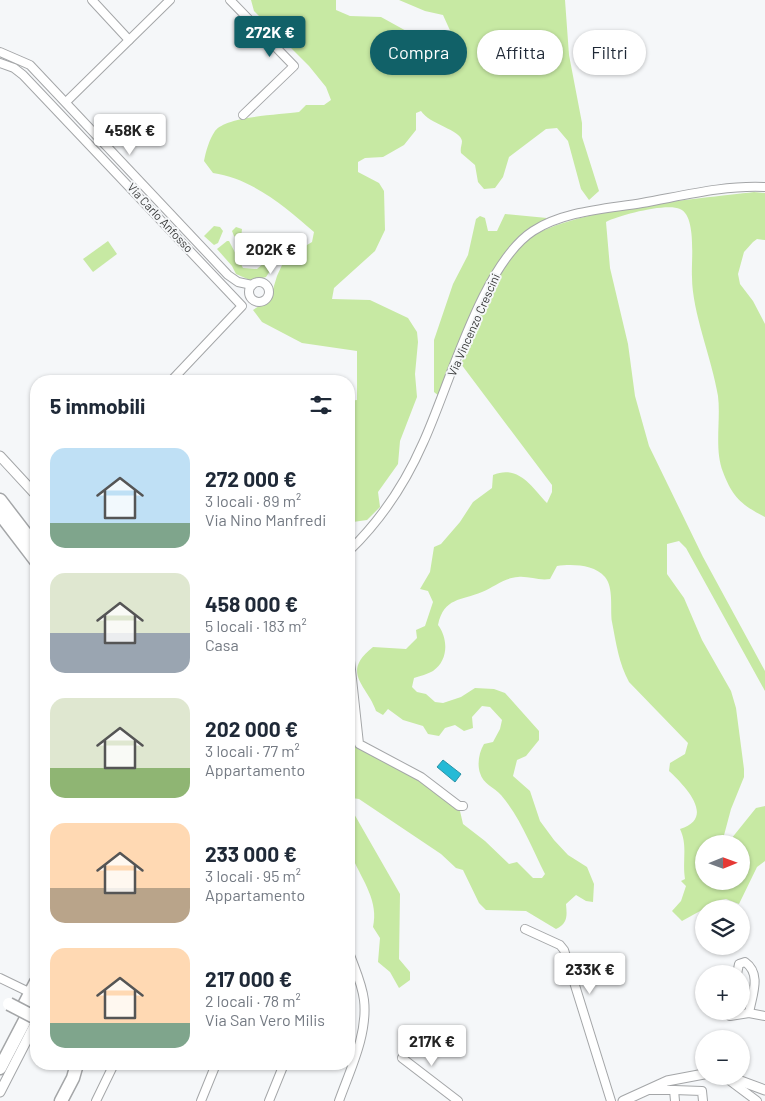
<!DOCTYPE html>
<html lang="it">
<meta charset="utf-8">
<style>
body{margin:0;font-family:Barlow,sans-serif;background:#f2f2f3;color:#1f2937;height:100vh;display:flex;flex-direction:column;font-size:19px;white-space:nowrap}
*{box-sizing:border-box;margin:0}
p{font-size:16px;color:#747a83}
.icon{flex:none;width:28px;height:28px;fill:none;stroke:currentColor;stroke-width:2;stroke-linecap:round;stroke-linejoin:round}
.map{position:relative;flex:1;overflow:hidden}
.drawer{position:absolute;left:30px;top:375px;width:325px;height:695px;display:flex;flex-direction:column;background:#fff;border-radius:20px;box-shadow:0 1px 4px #0004}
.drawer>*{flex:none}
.guide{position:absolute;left:370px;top:30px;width:320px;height:45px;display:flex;gap:10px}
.needle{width:32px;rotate:89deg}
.controls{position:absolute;left:695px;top:835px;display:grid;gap:10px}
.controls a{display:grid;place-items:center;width:55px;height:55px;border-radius:50%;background:#fff;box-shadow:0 1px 4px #0004;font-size:25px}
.price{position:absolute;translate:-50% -42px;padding:0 11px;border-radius:5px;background:#fff;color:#222;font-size:16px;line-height:32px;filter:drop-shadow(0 1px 2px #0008)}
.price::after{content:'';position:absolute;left:50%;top:30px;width:15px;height:11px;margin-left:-8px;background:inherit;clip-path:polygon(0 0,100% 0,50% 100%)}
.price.selected{background:#116168;color:#fff}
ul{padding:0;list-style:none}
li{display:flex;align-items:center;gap:15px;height:125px;padding:0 20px}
li span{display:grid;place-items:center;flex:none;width:140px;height:100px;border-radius:15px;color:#555}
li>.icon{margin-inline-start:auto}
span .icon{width:60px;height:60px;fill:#fffc;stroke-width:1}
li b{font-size:21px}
h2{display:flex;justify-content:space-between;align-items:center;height:60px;padding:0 20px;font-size:21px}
.chip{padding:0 18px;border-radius:22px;background:#fff;box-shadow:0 1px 4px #0004;font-size:18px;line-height:45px}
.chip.selected{background:#116168;color:#fff}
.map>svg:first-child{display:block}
.green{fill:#c7e9a3}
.water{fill:#25bad6;stroke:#2a93a7}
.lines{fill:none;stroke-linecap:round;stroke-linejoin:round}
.minor-casing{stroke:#a4a6a8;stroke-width:10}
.tertiary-casing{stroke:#a4a6a8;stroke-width:11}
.trunk-casing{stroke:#a4a6a8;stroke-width:15}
.minor{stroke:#fff;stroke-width:8}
.tertiary{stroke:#fff;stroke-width:9}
.trunk{stroke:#fff;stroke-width:12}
.trunk-bridge-casing{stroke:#a4a6a8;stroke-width:15;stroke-linecap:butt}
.trunk-bridge{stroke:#fff;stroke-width:12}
.labels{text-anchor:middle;stroke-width:4;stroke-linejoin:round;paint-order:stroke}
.street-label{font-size:12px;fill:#373838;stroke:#f5f7f9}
</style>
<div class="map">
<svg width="765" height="1101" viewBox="0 0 765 1101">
<rect width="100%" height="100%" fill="#f5f7f9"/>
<!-- green -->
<g class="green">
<path d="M251,0H336V10L350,16L381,17L419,38L450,69L455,67L453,37L443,15L425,11L399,0H565L569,55L582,123V137L599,191L589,200L581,189L568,141L557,128L546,129L509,157L503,177L495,188L484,189L478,182L475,165L461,153C460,148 462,145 462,141C461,130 429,124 421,111L416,113V130L404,145L383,157L365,158L358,162V172L379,183L384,191L385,230L375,251L334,288L332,299L370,300L408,318L417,332L418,342L415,374L417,397L400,441L398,464L378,492L380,507L367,520L353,522L349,528V401L357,400V351L302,343L262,322L253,310L270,299L277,276L282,265L302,248L312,242L314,232C286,207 251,178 213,173L204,161C206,151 209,140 215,131C226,116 279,115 299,112L306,105H324L331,100L326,87L309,66L254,11Z"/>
<path d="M754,192L765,193V240L757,239L753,242L744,252L738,274L740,284L753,301L765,324V517C741,505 732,496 723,472C714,449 721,420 718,396C712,359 692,312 692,277C691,262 697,216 680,209C666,203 620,215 606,222L610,268L628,344L635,396L649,446L703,557L765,671V691L686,548L679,541L667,544V574L684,598L702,640L731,691L736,708L744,769V777L731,809L723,839L725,844H704V881H741V844H727L756,808L765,806V861L757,867L739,904L726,899L720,900L682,921L672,911L681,901L686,886L681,881L685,879C682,860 688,846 680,829C717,818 684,785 669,771L670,763L685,754L688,743L629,682C619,664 616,643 612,622C610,609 614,588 605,577C594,564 571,564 557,566L550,579C539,581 529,576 518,577C504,578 494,587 482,592C461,601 444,597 438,625C448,638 449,660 433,671C428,674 420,676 414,678L412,687L417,692L426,694L435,702L443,703L461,697L475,688L494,689L505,693L539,731V740L526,756L517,760L513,776L530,791L540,821L554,840L568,855L587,867L594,884L593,902L586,901L576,895L566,904C567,916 568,923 556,929L526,911L486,910L479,903L463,870L456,868L441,854L359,799L352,798L349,804V742H352L358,749L396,763L450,800L460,811L463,824L485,841L509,864L517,862L533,878H542L545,874C532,848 520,817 501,795C494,787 483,784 480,773C477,764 479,752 484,744L493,742L500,729L502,720L490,707L482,706L472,717L473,728L464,731L455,725L445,728L439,736L428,734L423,726L403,720L388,709L383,715L376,711C367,685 340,673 373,647L406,649L417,638L416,630L425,626L433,602L428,591L420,589L430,572L434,547L441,544L460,522L473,502L492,488L493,475C518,464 532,487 547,503L552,492V485L461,364C477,324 489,278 520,246C554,209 700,199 754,192Z"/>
<path d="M505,214L547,218L523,234L497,266L439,396L434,392V340L453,284L468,255L476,219L480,216L485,218L488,231H497Z"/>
<path d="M214,226L220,227L223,231L218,243L214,245L204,236Z"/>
<path d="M236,227L242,229L241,238L256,254L262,255L257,261L250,259L239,240L234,236L232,231Z"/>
<path d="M108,241L117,254L93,272L83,259Z"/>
<path d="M227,241H229L243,268L257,269L265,262L271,263L272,268L266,277L252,281L236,274L232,266L217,249Z"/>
<path d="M349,805L400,894L399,959L410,972V980L399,988L390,972L378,962L380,938L373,927C379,902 363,881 353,859L349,858Z"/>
</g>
<!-- water -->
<path class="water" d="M443,760L461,774L455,782L437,767Z"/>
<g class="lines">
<defs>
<g id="minor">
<path d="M92,0L129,40"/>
<path d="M230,0L294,66L243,115"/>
<path d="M0,52L30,65L228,275L238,282L252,285"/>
<path d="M0,63L14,68L23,75L242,306L171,381"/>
<path d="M66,102L170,0"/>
<circle cx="259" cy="292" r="10"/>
<path d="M349,551C382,519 405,484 423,443C449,387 482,264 533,231C564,211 606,209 642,203C682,196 724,185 765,187"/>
<path d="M349,651L359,744L421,777L459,806H463"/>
<path d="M525,929L560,945L564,950L611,1101"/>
<path d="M737,974L739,964L745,962C762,974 752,995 749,1013"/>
<path d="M0,978L31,993"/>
<path d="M731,1011L730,1016L749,1013L765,1016"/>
<path d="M424,1031L402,1058L458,1101"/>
<path d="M725,1077L757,1101"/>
<path d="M648,1090H674L675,1101"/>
<path d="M674,1090L702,1091L703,1101"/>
<path d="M96,1101L114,1064"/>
<path d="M201,1101L216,1064"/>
<path d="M269,1101L284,1064"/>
<path d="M339,1101C350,1070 368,1034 364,1000C362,983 354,967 349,952"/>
</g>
<g id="tertiary">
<path d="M0,456L36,495"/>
<path d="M727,1076L765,1090"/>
<path d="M0,1092L36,1022"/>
<path d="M623,1101L667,1081L704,1074"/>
</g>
<g id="trunk">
<path d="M0,500L36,547"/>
<path d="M0,514L36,561"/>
<path d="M23,1007L36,982"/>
<path d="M0,1068L36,999"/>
<path d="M61,1101L73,1078L77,1064"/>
</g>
</defs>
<!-- minor casing -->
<use href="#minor" class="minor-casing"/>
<!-- tertiary casing -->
<use href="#tertiary" class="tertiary-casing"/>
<!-- trunk casing -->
<use href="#trunk" class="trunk-casing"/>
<!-- minor -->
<use href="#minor" class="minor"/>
<!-- tertiary -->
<use href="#tertiary" class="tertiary"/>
<!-- trunk -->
<use href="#trunk" class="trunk"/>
<defs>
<path id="trunk-bridge" d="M9,1004L36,1018"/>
</defs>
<!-- trunk-bridge casing -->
<use href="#trunk-bridge" class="trunk-bridge-casing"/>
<!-- trunk-bridge -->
<use href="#trunk-bridge" class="trunk-bridge"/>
</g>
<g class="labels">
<!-- street labels -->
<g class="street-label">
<text transform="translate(160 218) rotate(47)" y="4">Via Carlo Anfosso</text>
<text transform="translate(474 325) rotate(-66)" y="4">Via Vincenzo Crescini</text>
</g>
</g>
</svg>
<div class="controls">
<a><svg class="needle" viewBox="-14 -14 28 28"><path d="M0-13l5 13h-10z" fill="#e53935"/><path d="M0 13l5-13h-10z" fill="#747a83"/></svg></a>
<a><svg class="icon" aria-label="layers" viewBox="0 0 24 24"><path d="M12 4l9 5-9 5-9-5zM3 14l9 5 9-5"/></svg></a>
<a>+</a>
<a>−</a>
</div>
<b class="price selected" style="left:270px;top:58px">272K €</b>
<b class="price" style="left:130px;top:156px">458K €</b>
<b class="price" style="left:271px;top:275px">202K €</b>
<b class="price" style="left:590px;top:995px">233K €</b>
<b class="price" style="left:432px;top:1067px">217K €</b>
<div class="guide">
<a class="chip selected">Compra</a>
<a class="chip">Affitta</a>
<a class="chip">Filtri</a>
</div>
<section class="drawer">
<h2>5 immobili<svg class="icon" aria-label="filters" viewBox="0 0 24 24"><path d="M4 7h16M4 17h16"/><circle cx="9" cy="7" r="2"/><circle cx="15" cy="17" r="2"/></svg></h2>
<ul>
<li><span style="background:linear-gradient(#bfe0f5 75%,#7fa58c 0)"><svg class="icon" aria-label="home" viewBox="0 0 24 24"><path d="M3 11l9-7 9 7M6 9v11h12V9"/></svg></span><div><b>272 000 €</b><p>3 locali · 89 m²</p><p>Via Nino Manfredi</p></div></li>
<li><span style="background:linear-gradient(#dfe7d0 60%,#9aa5b1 0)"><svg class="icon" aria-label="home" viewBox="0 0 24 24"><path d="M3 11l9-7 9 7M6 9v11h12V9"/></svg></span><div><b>458 000 €</b><p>5 locali · 183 m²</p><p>Casa</p></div></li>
<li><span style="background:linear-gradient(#dfe7d0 70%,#8fb573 0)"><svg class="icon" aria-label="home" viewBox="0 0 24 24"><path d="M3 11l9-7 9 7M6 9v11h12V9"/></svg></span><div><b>202 000 €</b><p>3 locali · 77 m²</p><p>Appartamento</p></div></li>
<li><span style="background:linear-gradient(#ffd9b3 65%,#b9a48a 0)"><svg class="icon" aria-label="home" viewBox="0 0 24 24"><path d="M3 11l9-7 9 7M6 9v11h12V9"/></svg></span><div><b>233 000 €</b><p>3 locali · 95 m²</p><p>Appartamento</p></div></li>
<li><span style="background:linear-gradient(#ffd9b3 75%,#7fa58c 0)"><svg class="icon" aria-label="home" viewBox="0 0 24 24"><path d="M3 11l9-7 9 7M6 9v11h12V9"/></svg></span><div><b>217 000 €</b><p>2 locali · 78 m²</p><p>Via San Vero Milis</p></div></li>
</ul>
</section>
</div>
